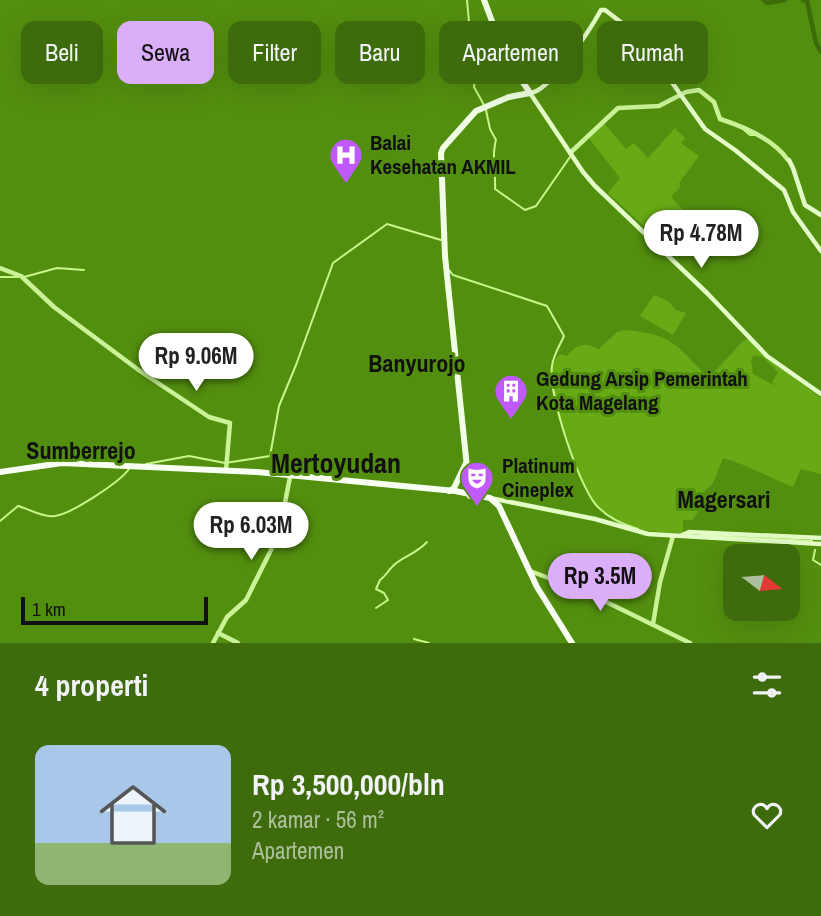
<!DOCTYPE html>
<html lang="id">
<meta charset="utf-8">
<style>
body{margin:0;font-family:"Archivo Narrow",sans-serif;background:#457014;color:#f1f3f6;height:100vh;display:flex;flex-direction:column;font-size:26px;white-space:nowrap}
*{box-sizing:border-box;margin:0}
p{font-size:23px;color:#adbf9d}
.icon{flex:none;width:38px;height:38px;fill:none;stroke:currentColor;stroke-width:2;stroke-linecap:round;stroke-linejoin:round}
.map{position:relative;height:643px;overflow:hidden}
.sheet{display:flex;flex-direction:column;background:#3e6b0b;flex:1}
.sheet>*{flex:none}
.banner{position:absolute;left:21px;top:21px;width:780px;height:63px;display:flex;gap:14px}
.needle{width:46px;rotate:106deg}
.buttons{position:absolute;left:723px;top:544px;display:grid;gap:14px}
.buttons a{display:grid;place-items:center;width:77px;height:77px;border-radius:14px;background:#3e6b0b;box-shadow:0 7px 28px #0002;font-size:35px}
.scale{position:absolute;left:21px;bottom:18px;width:187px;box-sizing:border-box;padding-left:7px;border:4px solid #111;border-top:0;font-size:19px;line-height:24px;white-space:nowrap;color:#111;-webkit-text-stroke:5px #538f0f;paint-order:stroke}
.price{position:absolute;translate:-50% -60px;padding:0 16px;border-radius:24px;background:#fff;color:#222;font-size:23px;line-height:46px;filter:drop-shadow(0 2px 4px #0008)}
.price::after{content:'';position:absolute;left:50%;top:42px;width:21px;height:16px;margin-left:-10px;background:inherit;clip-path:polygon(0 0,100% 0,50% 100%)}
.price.active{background:#dbaefa;color:#111}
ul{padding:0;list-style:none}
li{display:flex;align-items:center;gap:21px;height:175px;padding:0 35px}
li+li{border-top:2px solid #577e2c}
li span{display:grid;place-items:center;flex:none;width:196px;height:140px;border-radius:14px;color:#555}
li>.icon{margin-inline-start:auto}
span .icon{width:84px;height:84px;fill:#fffc;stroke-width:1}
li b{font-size:30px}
h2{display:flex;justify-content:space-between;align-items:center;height:84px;padding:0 35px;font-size:30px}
.pill{padding:0 24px;border-radius:14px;background:#3e6b0b;box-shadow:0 7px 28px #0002;font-size:24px;line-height:63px}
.pill.active{background:#dbaefa;color:#111}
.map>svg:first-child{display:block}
.green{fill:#67aa16;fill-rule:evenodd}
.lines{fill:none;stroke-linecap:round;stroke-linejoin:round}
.stream{stroke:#c7f789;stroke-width:2}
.river{stroke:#3c6b09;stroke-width:4.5}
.tertiary{stroke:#caf398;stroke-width:4.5}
.secondary{stroke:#e4fdc7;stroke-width:4.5}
.primary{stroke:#f1ffe4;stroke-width:6}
.trunk{stroke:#f8fff2;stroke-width:6}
.labels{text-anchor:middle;stroke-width:6;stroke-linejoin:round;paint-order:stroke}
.poi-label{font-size:21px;font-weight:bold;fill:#111;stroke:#538f0f;text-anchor:start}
.quarter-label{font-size:24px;font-weight:bold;fill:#111;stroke:#538f0f}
.district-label{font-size:28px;font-weight:bold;fill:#111;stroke:#538f0f}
</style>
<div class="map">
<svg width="821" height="643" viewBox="0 0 821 643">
<rect width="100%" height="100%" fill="#538f0f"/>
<!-- green -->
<g class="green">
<path d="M603,122L626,149L634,143L648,158L675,128L685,138L681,143L699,156L679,183L681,186L671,197L687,214L665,245L608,193L620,178L588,137Z"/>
<path d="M654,295L668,301L676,310L686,313L673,335L640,316Z"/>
<path d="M624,330C673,334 676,345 709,378L742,342L750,338L771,360L821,398V474L801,469L793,487C770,478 748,465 723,458L713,483L699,496C699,508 701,509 692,520H683V532L681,533C657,532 629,532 609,515C602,510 595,504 590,496C576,474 553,400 552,373C552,365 555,359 560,354L567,356C578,343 584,342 599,349L617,332ZM753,355L763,357L778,372L772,382L776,386L753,374L751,361Z"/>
</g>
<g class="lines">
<!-- stream -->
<g class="stream">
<path d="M467,0L469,22L468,46L477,68L474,87L484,105"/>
<path d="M807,1L808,0"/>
<path d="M486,110L490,129L496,140C491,157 496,171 495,189L525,210L536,206L570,157"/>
<path d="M743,129L750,135H756"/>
<path d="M449,270L453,275L547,306L564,336C560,345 553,356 552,366C548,393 578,484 596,505C608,518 622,524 638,529"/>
<path d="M0,277H18"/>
<path d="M24,277L57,268L84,270"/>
<path d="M146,464L189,456L225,463L270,456L279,406L296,365L333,263L387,224L441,240"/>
<path d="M0,521L18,506C29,509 44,518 55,516C71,514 120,482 129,469"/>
<path d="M702,535L812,541"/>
<path d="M815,550L813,560L821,565"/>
<path d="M376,608L388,600L384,593L376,589L380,580C386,576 387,572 392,567C401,557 415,555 427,542"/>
<path d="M414,639L429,643"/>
</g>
<!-- river -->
<g class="river">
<path d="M764,0L767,3L785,0"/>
<path d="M803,0L807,1L816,43L821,52"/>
</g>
<!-- tertiary -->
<g class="tertiary">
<path d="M570,153L618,108L659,106L686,92L699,90L714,102L720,119C745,127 773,139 788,160"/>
<path d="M0,268L21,276L54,307L140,371L209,417L230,423L226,470"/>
<path d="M530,571L586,592L690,643"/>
<path d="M653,624L660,582L673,536"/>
<path d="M218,633L238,643"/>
<path d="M213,643L227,617L246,600L271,550L282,518L290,477"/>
</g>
<!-- secondary -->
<g class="secondary">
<path d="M789,160L793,168L805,205L821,215"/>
<path d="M821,251L793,212L784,190L735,150L705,129L639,36L605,10H601C591,28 550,92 530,93L583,172L595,186L707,293L767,356L821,394"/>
<path d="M490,498L595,519L648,534L821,544"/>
<path d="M682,535L689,532L821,538"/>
</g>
<!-- primary -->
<g class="primary">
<path d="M449,491L454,488L466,463"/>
<path d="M470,496L445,256L441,153L443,148L476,111L509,97L530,93L504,53L484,0"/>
</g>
<!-- trunk -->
<g class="trunk">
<path d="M0,472L62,463L257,472L455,491L490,498L499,506L537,587L572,643"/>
<path d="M469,480L482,496"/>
</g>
</g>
<!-- icons -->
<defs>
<symbol id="hospital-pin" viewBox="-11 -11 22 30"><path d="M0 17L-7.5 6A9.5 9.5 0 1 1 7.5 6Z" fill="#c05aff" stroke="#538f0f"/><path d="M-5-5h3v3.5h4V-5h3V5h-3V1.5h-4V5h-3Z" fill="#fff"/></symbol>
<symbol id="building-pin" viewBox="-11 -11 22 30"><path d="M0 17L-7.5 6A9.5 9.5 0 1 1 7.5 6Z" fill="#c05aff" stroke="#538f0f"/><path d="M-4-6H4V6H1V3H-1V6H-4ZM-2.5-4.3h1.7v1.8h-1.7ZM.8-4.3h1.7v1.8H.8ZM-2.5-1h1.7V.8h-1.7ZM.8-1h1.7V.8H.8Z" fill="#fff"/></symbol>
<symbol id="theatre-pin" viewBox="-11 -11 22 30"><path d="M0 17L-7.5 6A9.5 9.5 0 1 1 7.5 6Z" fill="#c05aff" stroke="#538f0f"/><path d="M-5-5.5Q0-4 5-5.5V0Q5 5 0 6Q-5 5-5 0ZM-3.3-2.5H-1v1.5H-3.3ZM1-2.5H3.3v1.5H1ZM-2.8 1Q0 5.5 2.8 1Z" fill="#fff"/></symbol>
</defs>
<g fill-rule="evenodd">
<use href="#hospital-pin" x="327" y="136" width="38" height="52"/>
<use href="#building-pin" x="492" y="372" width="38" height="52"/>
<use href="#theatre-pin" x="458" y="459" width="38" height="52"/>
</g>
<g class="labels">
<!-- poi labels -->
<g class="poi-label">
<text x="370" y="150">Balai<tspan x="370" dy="24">Kesehatan AKMIL</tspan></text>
<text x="536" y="386">Gedung Arsip Pemerintah<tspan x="536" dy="24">Kota Magelang</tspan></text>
<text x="502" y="473">Platinum<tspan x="502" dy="24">Cineplex</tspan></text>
</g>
<!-- quarter labels -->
<g class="quarter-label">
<text x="417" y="372">Banyurojo</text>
<text x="81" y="459">Sumberrejo</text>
<text x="724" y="508">Magersari</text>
</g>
<!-- district labels -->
<g class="district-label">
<text x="336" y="473">Mertoyudan</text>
</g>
</g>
</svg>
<div class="buttons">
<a><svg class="needle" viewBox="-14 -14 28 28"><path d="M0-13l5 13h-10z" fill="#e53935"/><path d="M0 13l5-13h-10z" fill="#adbf9d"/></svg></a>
</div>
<div class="scale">1 km</div>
<b class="price" style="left:701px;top:270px">Rp 4.78M</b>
<b class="price" style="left:196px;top:393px">Rp 9.06M</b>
<b class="price" style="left:251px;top:562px">Rp 6.03M</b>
<b class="price active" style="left:600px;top:613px">Rp 3.5M</b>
<div class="banner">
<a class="pill">Beli</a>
<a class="pill active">Sewa</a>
<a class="pill">Filter</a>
<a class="pill">Baru</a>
<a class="pill">Apartemen</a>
<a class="pill">Rumah</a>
</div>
</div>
<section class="sheet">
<h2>4 properti<svg class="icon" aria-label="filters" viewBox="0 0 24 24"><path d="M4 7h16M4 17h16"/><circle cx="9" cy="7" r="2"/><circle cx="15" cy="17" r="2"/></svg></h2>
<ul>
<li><span style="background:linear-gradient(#a9c7e8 70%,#8fb573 0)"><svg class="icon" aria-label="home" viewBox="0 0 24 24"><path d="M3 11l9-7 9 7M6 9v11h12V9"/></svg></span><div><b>Rp 3,500,000/bln</b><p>2 kamar · 56 m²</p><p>Apartemen</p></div><svg class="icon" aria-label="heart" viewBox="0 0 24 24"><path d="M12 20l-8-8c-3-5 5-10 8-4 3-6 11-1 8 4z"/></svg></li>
</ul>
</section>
